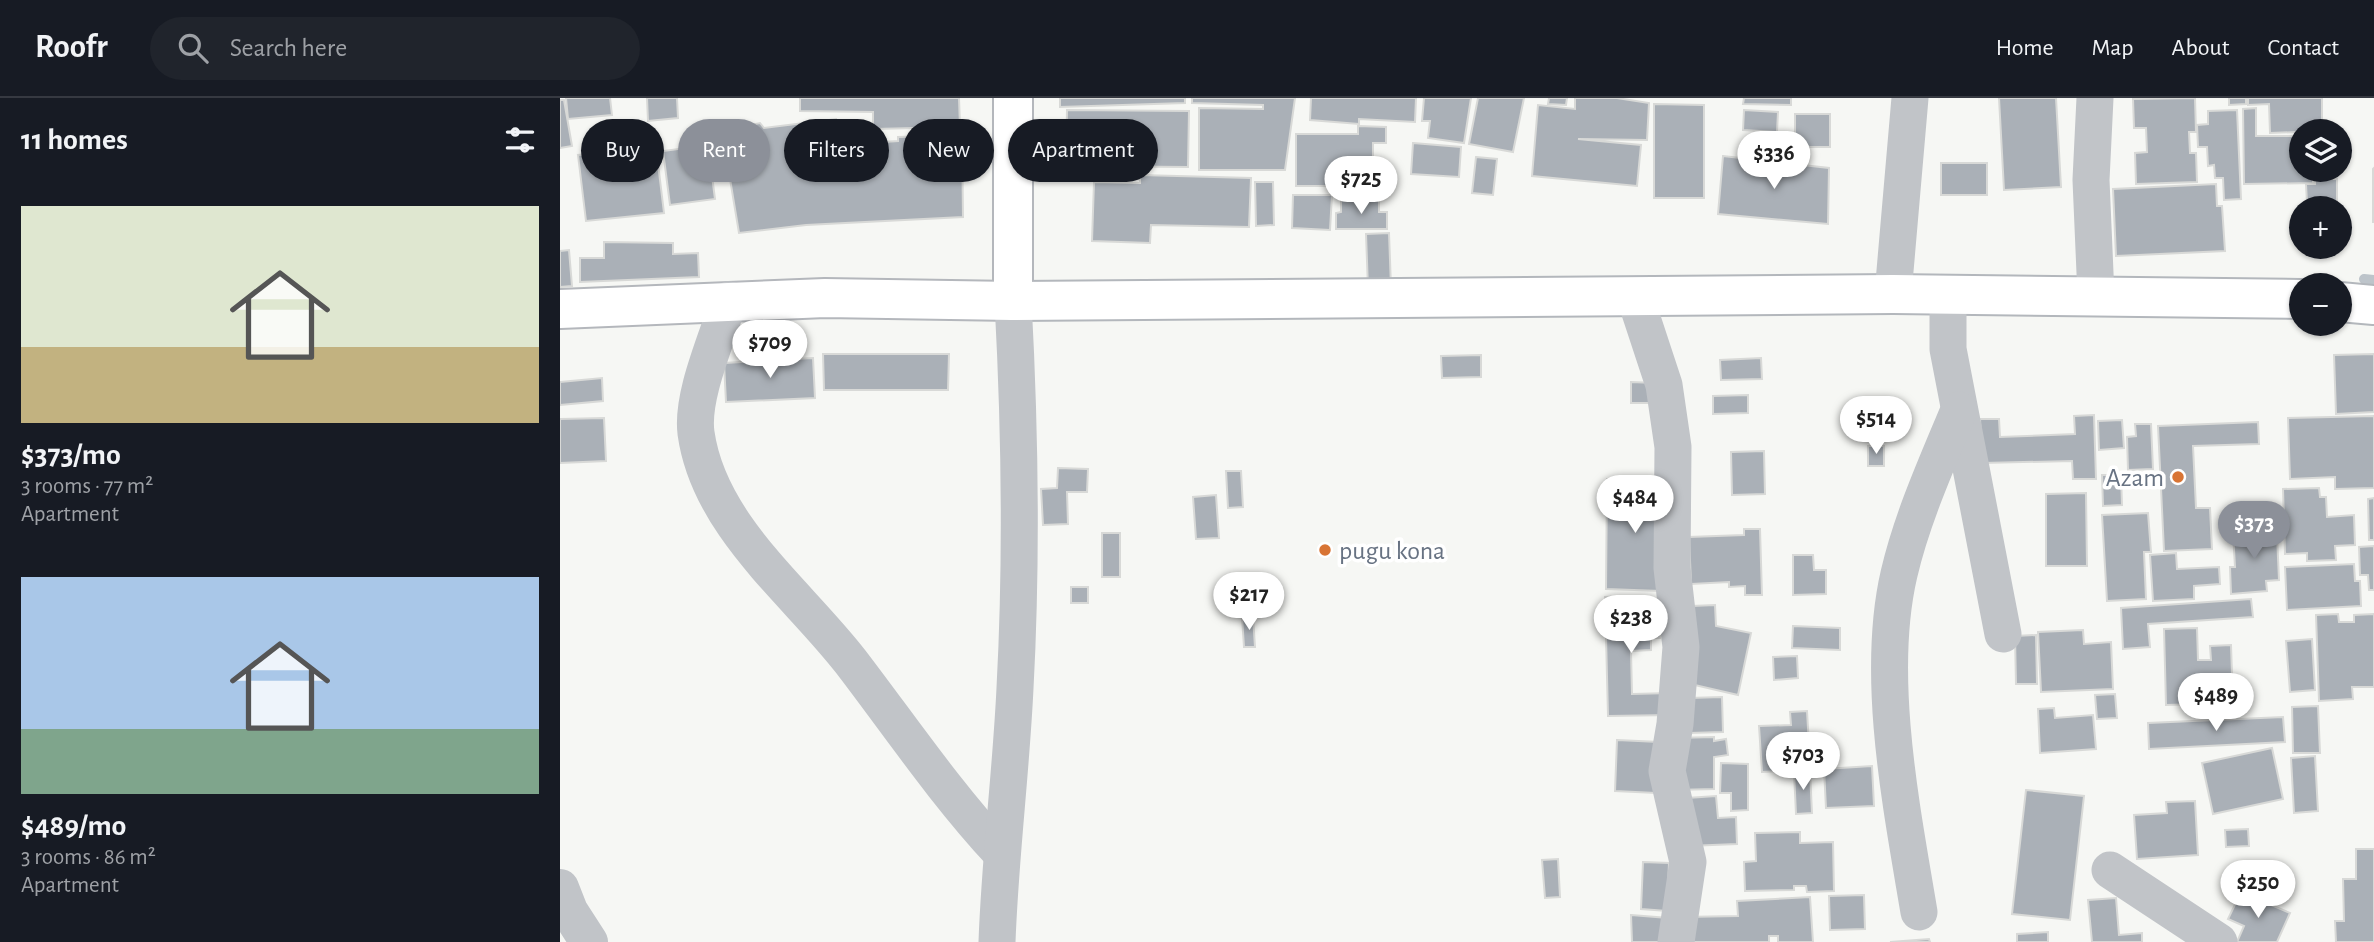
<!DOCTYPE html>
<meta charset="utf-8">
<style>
body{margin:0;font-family:"Alegreya Sans",sans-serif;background:#20242c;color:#f1f3f6;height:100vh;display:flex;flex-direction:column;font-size:26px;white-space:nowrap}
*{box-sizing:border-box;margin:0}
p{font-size:23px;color:#9ea1a6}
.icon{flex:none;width:38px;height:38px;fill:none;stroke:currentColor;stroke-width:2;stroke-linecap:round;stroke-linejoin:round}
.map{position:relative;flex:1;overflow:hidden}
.sheet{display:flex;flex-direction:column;background:#171b24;width:560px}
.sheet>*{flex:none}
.banner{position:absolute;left:21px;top:21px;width:665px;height:63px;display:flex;gap:14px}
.tools{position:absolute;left:1729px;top:21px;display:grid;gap:14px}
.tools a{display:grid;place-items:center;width:63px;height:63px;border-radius:50%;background:#171b24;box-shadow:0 2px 5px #0004;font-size:35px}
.price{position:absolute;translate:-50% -60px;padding:0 16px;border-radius:24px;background:#fff;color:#222;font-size:23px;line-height:46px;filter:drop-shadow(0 2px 4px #0008)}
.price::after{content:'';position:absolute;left:50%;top:42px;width:21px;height:16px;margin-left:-10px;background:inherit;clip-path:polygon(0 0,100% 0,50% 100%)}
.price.current{background:#8c9099;color:#fff}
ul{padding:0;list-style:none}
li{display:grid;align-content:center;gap:14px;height:371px;padding:0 21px}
li span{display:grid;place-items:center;height:217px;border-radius:0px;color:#555}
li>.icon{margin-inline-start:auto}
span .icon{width:126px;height:126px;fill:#fffc;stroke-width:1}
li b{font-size:30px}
h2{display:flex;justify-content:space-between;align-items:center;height:84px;padding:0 21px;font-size:30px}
.tag{padding:0 24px;border-radius:32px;background:#171b24;box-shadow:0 2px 5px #0004;font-size:24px;line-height:63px}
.tag.current{background:#8c9099;color:#fff}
header{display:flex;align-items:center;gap:42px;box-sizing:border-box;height:98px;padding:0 35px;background:#171b24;border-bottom:2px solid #363941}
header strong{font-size:33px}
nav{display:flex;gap:38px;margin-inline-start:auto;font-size:24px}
.search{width:490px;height:63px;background:#20242c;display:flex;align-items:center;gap:18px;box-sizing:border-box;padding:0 24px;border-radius:38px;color:#9ea1a6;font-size:26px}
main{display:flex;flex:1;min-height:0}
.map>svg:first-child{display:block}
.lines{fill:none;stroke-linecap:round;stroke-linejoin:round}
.stream{stroke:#bdc4ca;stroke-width:10}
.building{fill:#aab0b7;stroke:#d8d9d7;stroke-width:2}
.secondary-casing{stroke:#b3b7bc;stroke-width:42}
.primary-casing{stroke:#b4b7bc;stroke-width:42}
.minor{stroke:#c1c4c8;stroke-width:37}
.tertiary{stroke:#c1c4c8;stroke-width:38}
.secondary{stroke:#fff;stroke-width:38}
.primary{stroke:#fff;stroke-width:38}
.poi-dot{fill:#d87434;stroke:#fff;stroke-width:2.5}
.labels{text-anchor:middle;stroke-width:7;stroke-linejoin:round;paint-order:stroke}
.poi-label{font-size:26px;fill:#687383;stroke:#fff;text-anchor:end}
</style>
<header>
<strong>Roofr</strong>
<div class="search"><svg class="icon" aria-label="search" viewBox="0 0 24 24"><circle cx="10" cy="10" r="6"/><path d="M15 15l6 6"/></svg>Search here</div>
<nav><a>Home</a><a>Map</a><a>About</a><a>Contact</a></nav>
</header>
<main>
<section class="sheet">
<h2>11 homes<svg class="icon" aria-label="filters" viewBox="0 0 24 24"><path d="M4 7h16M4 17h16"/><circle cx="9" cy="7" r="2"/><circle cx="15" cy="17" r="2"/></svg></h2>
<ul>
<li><span style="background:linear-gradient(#dfe7d0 65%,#c2b280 0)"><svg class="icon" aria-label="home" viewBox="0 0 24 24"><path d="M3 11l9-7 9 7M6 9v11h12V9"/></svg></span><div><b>$373/mo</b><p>3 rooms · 77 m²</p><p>Apartment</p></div></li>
<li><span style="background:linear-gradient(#a9c7e8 70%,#7fa58c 0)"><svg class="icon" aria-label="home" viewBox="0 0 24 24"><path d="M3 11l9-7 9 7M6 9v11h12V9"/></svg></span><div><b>$489/mo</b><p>3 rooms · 86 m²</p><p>Apartment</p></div></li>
</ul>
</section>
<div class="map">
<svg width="1814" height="844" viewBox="0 0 1814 844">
<rect width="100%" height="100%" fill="#f6f7f4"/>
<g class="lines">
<!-- stream -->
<path class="stream" d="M1804,181L1814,182"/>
</g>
<!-- building -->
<g class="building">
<path d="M6,0H50L52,17L8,21Z"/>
<path d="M87,0H117L118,20L88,23Z"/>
<path d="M240,0H399L400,29L313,31V14L240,13Z"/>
<path d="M500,0H625V5L500,9Z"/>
<path d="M632,0H735L725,72H639V10L703,11V7L632,5Z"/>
<path d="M751,0H856L855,24L799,21V26L750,22Z"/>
<path d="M864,0H911L904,45L868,40L870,23H862Z"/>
<path d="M918,0H964L953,54L909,46Z"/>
<path d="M989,0H1007L1006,7L988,6Z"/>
<path d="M1015,0H1057L1089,5L1087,42L1018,41L1081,47L1077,88L972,78L978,7L1015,11Z"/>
<path d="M1184,0H1231V7L1183,6Z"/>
<path d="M1439,0H1496L1501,89L1444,92Z"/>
<path d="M1635,0L1636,34H1629L1630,55H1636L1637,84L1576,86L1575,55L1587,54L1586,30H1574L1573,1Z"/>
<path d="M1669,0H1686V6L1669,7Z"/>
<path d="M1688,0H1762V33L1710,35L1709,6L1688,7Z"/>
<path d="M0,2H4L12,48L0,50Z"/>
<path d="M1094,6L1144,7V100H1094Z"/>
<path d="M1696,10V38H1741V72H1753V85L1684,86L1683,11Z"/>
<path d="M507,12L629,13L628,69L506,68Z"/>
<path d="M1184,12L1218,14L1217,34L1183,32Z"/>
<path d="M1677,12L1681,101L1664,102L1663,80H1655L1654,67L1648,68L1647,49H1638L1637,27L1648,26V13Z"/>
<rect x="1235" y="16" width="35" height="33"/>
<path d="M276,21L278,47L338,43V39L402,37L403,119L246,127L179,135L162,33L200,25L204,30Z"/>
<path d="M798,28L826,29V45H813V88H736V36H798Z"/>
<path d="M853,45L901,49L899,79L851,76Z"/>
<path d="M148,47L155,101L110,107L103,53Z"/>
<path d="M96,49L104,115L26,123L18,57Z"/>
<path d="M1163,58L1269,70L1268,126L1158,116Z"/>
<path d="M916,59L937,61L933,97L912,95Z"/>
<rect x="1381" y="65" width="46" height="32"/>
<path d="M1814,70V124H1813V71Z"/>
<path d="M580,77L691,80L689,129L591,127L590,145L532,143L534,84L580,85Z"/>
<path d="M1755,81H1777V104L1747,105L1746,86H1755Z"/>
<path d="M695,84H713L714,127L696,128Z"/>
<path d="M1656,86L1657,108H1662L1665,153L1556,158L1553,91Z"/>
<path d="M733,97H772L770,132L732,130Z"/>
<path d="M781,102H819V114H827V131H776V115L781,114Z"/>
<path d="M1741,113V133L1735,134L1734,114Z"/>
<path d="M829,135L831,189L808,190L806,136Z"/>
<path d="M44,144L113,145V156L138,155L139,179L20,184V160H44Z"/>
<path d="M9,152L12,188L0,189V153Z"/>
<path d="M263,256H389L388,292H264Z"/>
<path d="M1814,256V314L1776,316L1774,257Z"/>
<path d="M921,257V279L882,280L881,258Z"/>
<path d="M253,260L255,300L166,304L164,265Z"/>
<path d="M1201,260L1202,281L1161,282L1160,262Z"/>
<path d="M42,280L43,303L0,307V284Z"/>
<path d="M1071,284L1095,285L1094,305H1071Z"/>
<path d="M1188,297V315L1153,316V298Z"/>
<path d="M1534,317L1536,381H1513L1512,363L1422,365L1420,321H1439L1440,339L1515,336L1514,318Z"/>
<path d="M1814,318V390L1775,391V379L1730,381L1728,320Z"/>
<path d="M44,320L46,363L0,365V321Z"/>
<path d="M1562,322L1564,350L1539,352L1538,323Z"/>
<path d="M1698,324L1699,346L1633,348L1636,410H1650L1652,451L1604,453L1598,328Z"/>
<path d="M1575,326H1591L1593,371L1568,372L1567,339L1576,338Z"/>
<rect x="1308" y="348" width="16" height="20"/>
<path d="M1204,353L1205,396L1172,397L1171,354Z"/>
<path d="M498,370L528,371L527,394H507L508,426L483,427L481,391L497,390Z"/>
<path d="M666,373H681L683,409L668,410Z"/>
<path d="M1542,377H1561L1562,407L1543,408Z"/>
<path d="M1047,381L1092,382V388H1105L1101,493L1046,491Z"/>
<path d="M1759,390L1760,399H1766L1767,419L1794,417L1795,447L1775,448L1776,462L1747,463V455L1725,456L1723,391Z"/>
<path d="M1526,395L1527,468H1486V396Z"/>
<path d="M656,397L659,440L636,441L633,399Z"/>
<path d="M1814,400V442H1809L1808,401Z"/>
<path d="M1588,415L1591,454H1584L1586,501L1547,503L1542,417Z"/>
<path d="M1698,427L1699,438L1717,437L1719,482L1706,483L1707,493L1671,496L1670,469H1675L1673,434H1680L1679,428Z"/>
<path d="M1184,431H1200L1202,497H1185V488L1169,489V484L1131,486L1129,439L1184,437Z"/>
<rect x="542" y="435" width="18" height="44"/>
<path d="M1814,448V492H1809L1808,477H1800L1799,449Z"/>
<path d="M1616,455L1617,471L1659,469L1660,486L1634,488V501L1593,503L1590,457Z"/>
<path d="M1233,457H1253L1254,472H1266V496L1233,497Z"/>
<path d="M1794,466L1795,483H1800L1801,508L1727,512L1725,469Z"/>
<rect x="511" y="489" width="17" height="16"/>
<path d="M1069,498V502H1101L1100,540H1091V552L1071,553L1072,596L1111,595L1112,617L1048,618L1045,499Z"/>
<path d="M1691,501L1693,519L1588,526L1590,549L1563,551L1561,510Z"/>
<path d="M1155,507L1156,528L1191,535L1178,597L1126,585L1132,508Z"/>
<path d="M1778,516L1779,524H1794V517L1814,516V589H1792L1793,601L1759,603L1756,517Z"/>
<path d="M693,518L695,549H684L682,519Z"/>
<path d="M1233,528L1280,530V552L1232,550Z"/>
<path d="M1637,530L1638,562H1651L1650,548L1671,547L1673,605L1606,607L1604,531Z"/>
<path d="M1523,532L1524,546L1551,544L1553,591L1481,594L1478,534Z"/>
<path d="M1476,537L1477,586H1456L1455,538Z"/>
<path d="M1752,541L1755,592L1730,594L1726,543Z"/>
<path d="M1237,558L1238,580L1214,582L1213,559Z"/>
<path d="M1555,596L1557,620L1537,621L1535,597Z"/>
<path d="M1162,599L1163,634L1129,635V600Z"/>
<path d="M1758,608L1760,655H1733L1732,609Z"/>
<path d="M1494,610L1495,620L1533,617L1536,651L1480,655L1478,611Z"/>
<path d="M1247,613L1249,647L1236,648L1238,672L1202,674L1199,628L1231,627L1230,614Z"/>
<path d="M1723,619L1725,644L1589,651L1588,625Z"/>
<path d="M1154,639V643L1166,641L1168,657L1154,659V691L1115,692V640Z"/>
<path d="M1057,642L1099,644L1096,695L1055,693Z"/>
<path d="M1712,650L1723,701L1653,716L1642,665Z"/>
<path d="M1755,658L1758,713L1734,715L1731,660Z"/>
<path d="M1161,665L1188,666V712L1171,713V695H1160Z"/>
<path d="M1312,668L1314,708L1266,710L1264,671Z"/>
<path d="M1250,673L1252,715L1236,716L1234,674Z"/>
<path d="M1466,692L1524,698L1510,822L1452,816Z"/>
<path d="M1156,698L1158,720L1176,719L1177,746L1128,748L1127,700Z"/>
<path d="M1635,703L1638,757L1577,761L1574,717L1607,715L1606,704Z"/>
<path d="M1688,731L1689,748L1666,749L1665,732Z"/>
<path d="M1240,734V745L1273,744L1274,793L1247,794L1246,788H1234V792L1185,793L1184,764L1196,763L1195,735Z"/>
<path d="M1796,751H1814V844H1776L1775,823H1784L1783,781H1796Z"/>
<path d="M998,761L1000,799L985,800L982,762Z"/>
<path d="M1083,764L1109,765L1107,813L1081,811Z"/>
<path d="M1681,794L1730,815L1717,844H1677L1684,828L1668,821Z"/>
<path d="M1304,797L1305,831L1270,832L1269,798Z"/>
<path d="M1250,799L1253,844H1218V838H1209V844H1123V819L1178,818L1177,803Z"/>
<path d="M1556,800L1559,837L1582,835V844H1532L1528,802Z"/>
<path d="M1071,817L1108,820L1106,844H1072Z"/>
<path d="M1488,834V844H1457V836Z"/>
<path d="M1369,841L1370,844H1330Z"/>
</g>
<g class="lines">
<defs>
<g id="secondary">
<path d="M453,203L1333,196L1741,201"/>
<path d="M1780,204L1814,207"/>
</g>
<path id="primary" d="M0,211L265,200L453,203V0"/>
</defs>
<!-- secondary casing -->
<use href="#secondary" class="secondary-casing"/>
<!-- primary casing -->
<use href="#primary" class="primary-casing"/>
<!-- minor -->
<g class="minor">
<path d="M1535,0L1531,82L1536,198"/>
<path d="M1333,196L1350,0"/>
<path d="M1388,197V251L1443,536"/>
<path d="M1075,199L1104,287L1113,349L1112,470L1121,549L1115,626L1107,673L1128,764L1116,844"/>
<path d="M169,202C158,239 131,297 136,335C149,428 236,493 291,564C340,628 386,696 441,755"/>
<path d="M1550,772L1659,844"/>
<path d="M1359,814C1342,712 1315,579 1339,476C1352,420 1377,365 1399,312"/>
<path d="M437,844C440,759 451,675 455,590C462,461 460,332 453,203"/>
</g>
<!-- tertiary -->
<path class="tertiary" d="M0,790L9,813L29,844"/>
<!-- secondary -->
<use href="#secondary" class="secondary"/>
<!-- primary -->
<use href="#primary" class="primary"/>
</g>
<!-- markers -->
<g class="poi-dot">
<circle cx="1618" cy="379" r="7"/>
<circle cx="765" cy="452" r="7"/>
</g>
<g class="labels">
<!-- poi labels -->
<g class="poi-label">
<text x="1604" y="388">Azam</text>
<text x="779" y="461" text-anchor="start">pugu kona</text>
</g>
</g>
</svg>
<div class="tools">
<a><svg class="icon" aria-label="layers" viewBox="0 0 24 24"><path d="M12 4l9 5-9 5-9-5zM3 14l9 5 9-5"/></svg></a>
<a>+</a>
<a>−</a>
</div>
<b class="price" style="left:1214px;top:93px">$336</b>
<b class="price" style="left:801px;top:118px">$725</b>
<b class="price" style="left:210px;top:282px">$709</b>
<b class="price" style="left:1316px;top:358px">$514</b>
<b class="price" style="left:1075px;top:437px">$484</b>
<b class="price current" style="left:1694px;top:463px">$373</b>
<b class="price" style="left:689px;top:534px">$217</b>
<b class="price" style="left:1071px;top:557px">$238</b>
<b class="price" style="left:1656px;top:635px">$489</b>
<b class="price" style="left:1243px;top:694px">$703</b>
<b class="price" style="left:1698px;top:822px">$250</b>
<div class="banner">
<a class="tag">Buy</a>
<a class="tag current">Rent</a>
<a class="tag">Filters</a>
<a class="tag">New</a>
<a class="tag">Apartment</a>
</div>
</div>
</main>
